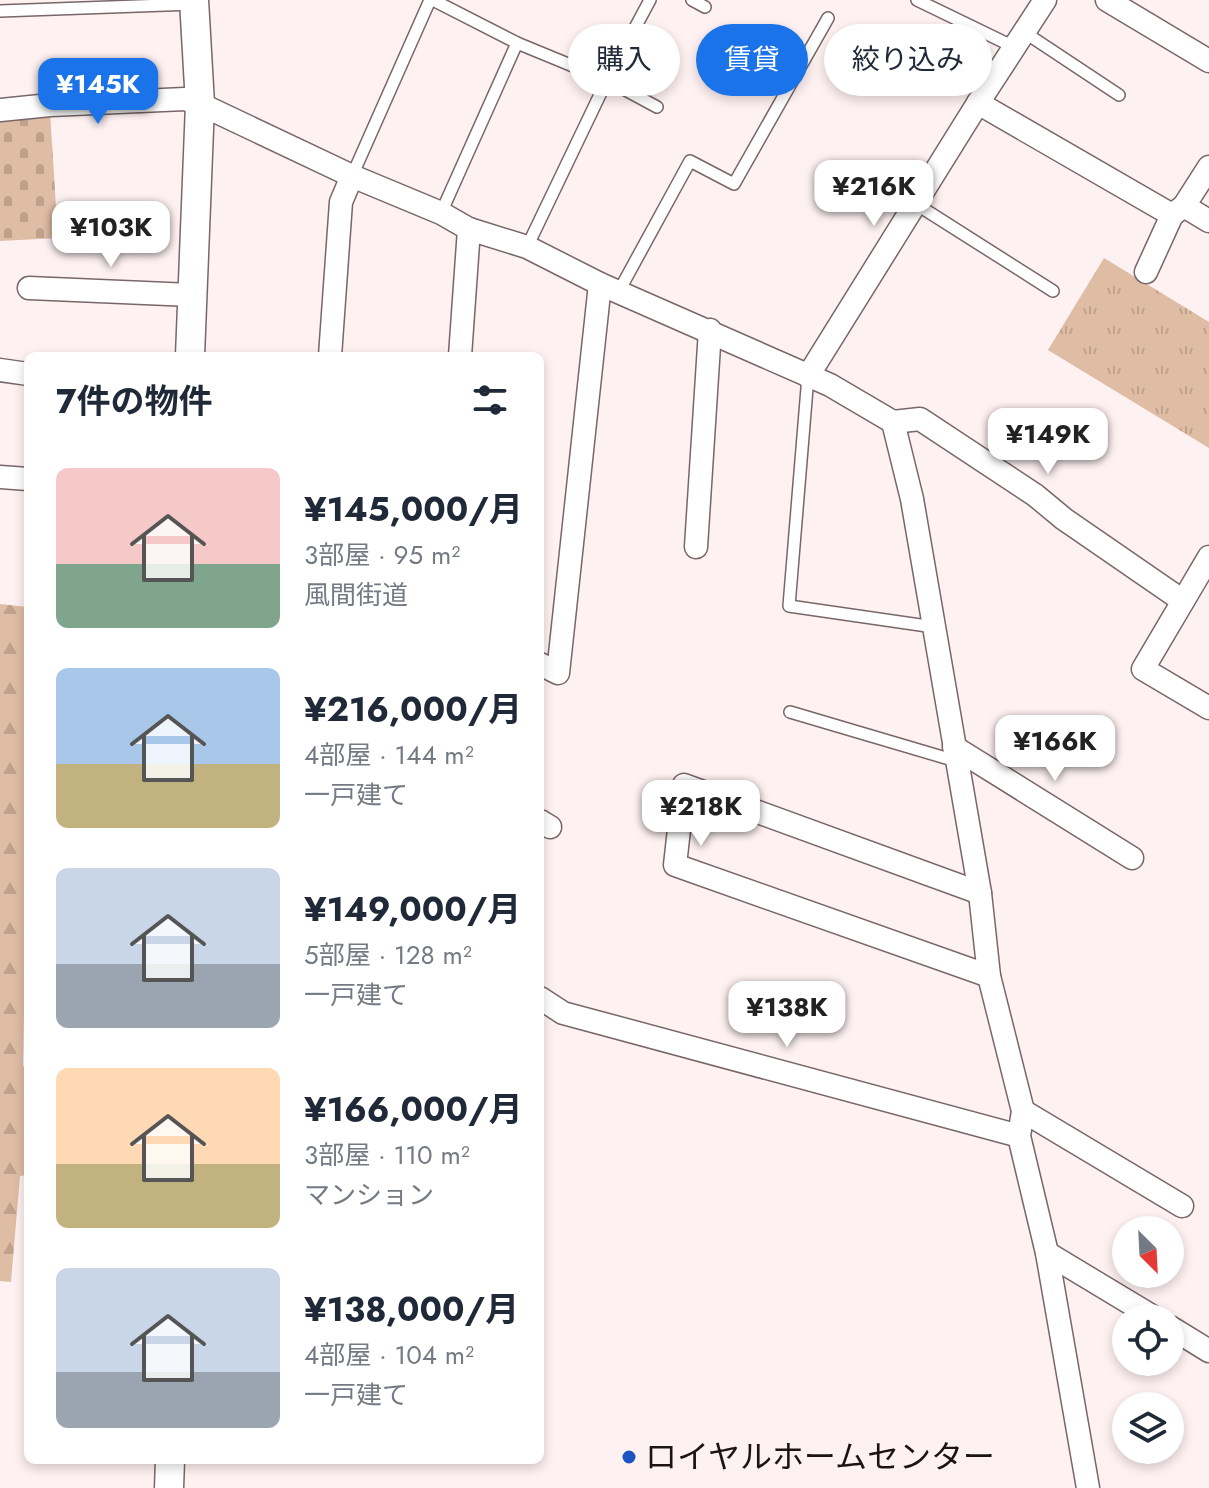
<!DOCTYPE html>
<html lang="ja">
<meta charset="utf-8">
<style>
body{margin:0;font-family:Jost,"Noto Sans JP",sans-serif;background:#f6f6f7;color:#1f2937;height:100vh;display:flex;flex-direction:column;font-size:30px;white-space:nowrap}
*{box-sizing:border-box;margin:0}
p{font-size:26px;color:#747a83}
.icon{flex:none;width:44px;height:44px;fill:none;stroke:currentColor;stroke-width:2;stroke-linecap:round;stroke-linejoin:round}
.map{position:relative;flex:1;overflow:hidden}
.details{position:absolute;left:24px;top:352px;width:520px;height:1112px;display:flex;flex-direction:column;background:#fff;border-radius:12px;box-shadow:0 4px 12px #0003}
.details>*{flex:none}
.guide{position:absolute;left:568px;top:24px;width:520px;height:72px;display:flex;gap:16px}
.needle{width:52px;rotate:156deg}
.controls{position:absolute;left:1112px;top:1216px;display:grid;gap:16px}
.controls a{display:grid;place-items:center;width:72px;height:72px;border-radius:50%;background:#fff;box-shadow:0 4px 12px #0003;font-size:40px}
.price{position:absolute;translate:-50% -68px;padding:0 18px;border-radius:16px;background:#fff;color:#222;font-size:26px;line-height:52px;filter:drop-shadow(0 2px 4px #0008)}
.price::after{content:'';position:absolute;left:50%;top:48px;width:24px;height:18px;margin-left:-12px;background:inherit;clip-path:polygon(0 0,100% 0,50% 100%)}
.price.active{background:#1a73e8;color:#fff}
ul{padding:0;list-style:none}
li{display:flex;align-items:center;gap:24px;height:200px;padding:0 32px}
li span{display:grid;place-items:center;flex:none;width:224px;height:160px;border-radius:12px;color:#555}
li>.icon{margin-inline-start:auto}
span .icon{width:96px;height:96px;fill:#fffc;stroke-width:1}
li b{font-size:34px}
h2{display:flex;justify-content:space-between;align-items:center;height:96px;padding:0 32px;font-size:34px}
.pill{padding:0 28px;border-radius:36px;background:#fff;box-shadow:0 4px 12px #0003;font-size:28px;line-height:72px}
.pill.active{background:#1a73e8;color:#fff}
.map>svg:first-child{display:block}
.forest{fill:url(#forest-firs)}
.cemetery{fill:url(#cemetery-stones)}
.park{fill:url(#park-tufts)}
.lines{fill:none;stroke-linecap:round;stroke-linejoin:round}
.service-casing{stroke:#786668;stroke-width:14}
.minor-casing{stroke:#786668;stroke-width:25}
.tertiary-casing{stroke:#786668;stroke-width:31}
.service{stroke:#fff;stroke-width:11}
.minor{stroke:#fff;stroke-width:22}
.tertiary{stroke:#fff;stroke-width:28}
.poi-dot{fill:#1c55c1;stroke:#fef1f2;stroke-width:3}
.labels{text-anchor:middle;stroke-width:8;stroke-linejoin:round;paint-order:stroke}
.poi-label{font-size:32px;fill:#1b1415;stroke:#fef1f2;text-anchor:start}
</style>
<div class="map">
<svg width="1209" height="1488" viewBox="0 0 1209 1488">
<defs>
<pattern id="forest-firs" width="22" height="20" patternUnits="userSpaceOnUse" patternTransform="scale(2)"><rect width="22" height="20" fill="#dfbca4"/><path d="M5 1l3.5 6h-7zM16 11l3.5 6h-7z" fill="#bfa18c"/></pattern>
<pattern id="cemetery-stones" width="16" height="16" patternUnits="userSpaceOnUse" patternTransform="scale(2)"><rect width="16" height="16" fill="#dfbca4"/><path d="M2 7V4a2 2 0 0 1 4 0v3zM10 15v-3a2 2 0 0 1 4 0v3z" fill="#bfa18c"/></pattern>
<pattern id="park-tufts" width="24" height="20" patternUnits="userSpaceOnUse" patternTransform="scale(2)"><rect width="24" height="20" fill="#dfbca4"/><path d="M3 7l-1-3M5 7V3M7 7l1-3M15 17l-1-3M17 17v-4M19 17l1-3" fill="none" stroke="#bfa18c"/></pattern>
</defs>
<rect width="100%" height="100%" fill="#fef1f2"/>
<!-- forest -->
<path class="forest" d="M0,604L28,607V810L23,1066L28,1067V1175L20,1176L11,1282L0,1281Z"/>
<!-- cemetery -->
<path class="cemetery" d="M50,112L58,238L0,241V118Z"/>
<!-- park -->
<path class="park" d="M1104,258L1209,322V448L1048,350Z"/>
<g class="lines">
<defs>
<g id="service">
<path d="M433,0L517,43L607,80L657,107"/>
<path d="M692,0L705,7"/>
<path d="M917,0L1014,47"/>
<path d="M0,11L193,4"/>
<path d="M1024,32L1119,95"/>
<path d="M352,176L430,0"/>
<path d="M916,204L1053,291"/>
<path d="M441,213L517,43"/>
<path d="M527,247L607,80L650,0"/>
<path d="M619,291L690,161L734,184L828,18"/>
<path d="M808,376L789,606L934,627"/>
<path d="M790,712L956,761"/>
</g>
<g id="minor">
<path d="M1107,0L1209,61"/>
<path d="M978,103L1172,215L1184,206L1209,221"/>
<path d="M0,110L50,105L185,99L200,104L352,176L441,213L469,229L527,247L600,284L830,385L893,422L912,499L980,893L989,976L1023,1111L1019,1136L1047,1253L1088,1488"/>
<path d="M1184,206L1209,167"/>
<path d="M1146,272L1172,215"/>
<path d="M29,288L191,295"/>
<path d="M330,356L341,202L352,176"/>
<path d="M460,356L469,229"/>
<path d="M0,370L28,374"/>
<path d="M808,376L978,103L1045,0"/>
<path d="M893,422L920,419L1035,495L1064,519L1183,601"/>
<path d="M0,477L28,479"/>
<path d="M696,547L710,330"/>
<path d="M1209,557L1143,669L1209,708"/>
<path d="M540,664L558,673L600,284"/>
<path d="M954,747L1132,858"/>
<path d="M540,821L550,827"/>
<path d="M980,893L684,785L675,865L989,976"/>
<path d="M540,998L563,1013L1019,1136"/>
<path d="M1023,1111L1182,1206"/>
<path d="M1047,1253L1155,1318"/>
<path d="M1170,1327L1209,1351"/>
</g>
<g id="tertiary">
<path d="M190,356L200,104L194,0"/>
<path d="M169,1488L170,1460"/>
</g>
</defs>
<!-- service casing -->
<use href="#service" class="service-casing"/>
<!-- minor casing -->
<use href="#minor" class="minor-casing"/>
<!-- tertiary casing -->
<use href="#tertiary" class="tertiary-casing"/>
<!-- service -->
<use href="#service" class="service"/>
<!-- minor -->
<use href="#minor" class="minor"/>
<!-- tertiary -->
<use href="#tertiary" class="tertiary"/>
</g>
<!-- markers -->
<circle class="poi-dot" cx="629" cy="1457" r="8"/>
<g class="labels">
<!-- poi labels -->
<g class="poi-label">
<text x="645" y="1468">ロイヤルホームセンター</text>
</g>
</g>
</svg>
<div class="controls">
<a><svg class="needle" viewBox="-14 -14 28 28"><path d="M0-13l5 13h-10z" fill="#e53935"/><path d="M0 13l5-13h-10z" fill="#747a83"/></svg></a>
<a><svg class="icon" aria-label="locate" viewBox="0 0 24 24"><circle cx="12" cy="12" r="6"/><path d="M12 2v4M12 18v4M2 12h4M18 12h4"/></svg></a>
<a><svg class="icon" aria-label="layers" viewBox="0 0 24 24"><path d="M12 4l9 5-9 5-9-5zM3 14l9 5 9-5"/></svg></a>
</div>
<b class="price active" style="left:98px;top:126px">¥145K</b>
<b class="price" style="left:874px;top:228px">¥216K</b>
<b class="price" style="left:111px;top:269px">¥103K</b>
<b class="price" style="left:1048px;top:476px">¥149K</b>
<b class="price" style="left:1055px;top:783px">¥166K</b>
<b class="price" style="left:701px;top:848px">¥218K</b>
<b class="price" style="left:787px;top:1049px">¥138K</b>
<div class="guide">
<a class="pill">購入</a>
<a class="pill active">賃貸</a>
<a class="pill">絞り込み</a>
</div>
<section class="details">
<h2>7件の物件<svg class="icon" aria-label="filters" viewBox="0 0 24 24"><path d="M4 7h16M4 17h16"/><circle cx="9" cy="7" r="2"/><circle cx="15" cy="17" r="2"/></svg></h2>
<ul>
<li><span style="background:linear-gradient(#f6c9c9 60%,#7fa58c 0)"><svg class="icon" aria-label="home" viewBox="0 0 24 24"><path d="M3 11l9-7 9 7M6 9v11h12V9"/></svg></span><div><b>¥145,000/月</b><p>3部屋 · 95 m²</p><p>風間街道</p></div></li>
<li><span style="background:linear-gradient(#a9c7e8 60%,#c2b280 0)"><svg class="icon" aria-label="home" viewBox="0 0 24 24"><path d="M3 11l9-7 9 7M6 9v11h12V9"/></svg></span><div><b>¥216,000/月</b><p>4部屋 · 144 m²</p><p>一戸建て</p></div></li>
<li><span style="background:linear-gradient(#c9d6e8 60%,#9aa5b1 0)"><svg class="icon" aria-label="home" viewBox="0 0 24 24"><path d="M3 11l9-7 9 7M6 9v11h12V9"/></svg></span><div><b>¥149,000/月</b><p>5部屋 · 128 m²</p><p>一戸建て</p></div></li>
<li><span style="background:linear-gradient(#ffd9b3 60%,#c2b280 0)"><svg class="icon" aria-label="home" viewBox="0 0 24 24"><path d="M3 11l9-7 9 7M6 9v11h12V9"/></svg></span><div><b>¥166,000/月</b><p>3部屋 · 110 m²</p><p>マンション</p></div></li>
<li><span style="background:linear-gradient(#c9d6e8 65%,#9aa5b1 0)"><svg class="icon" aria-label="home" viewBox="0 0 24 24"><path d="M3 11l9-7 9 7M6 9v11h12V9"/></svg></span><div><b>¥138,000/月</b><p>4部屋 · 104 m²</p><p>一戸建て</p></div></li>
</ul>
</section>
</div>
